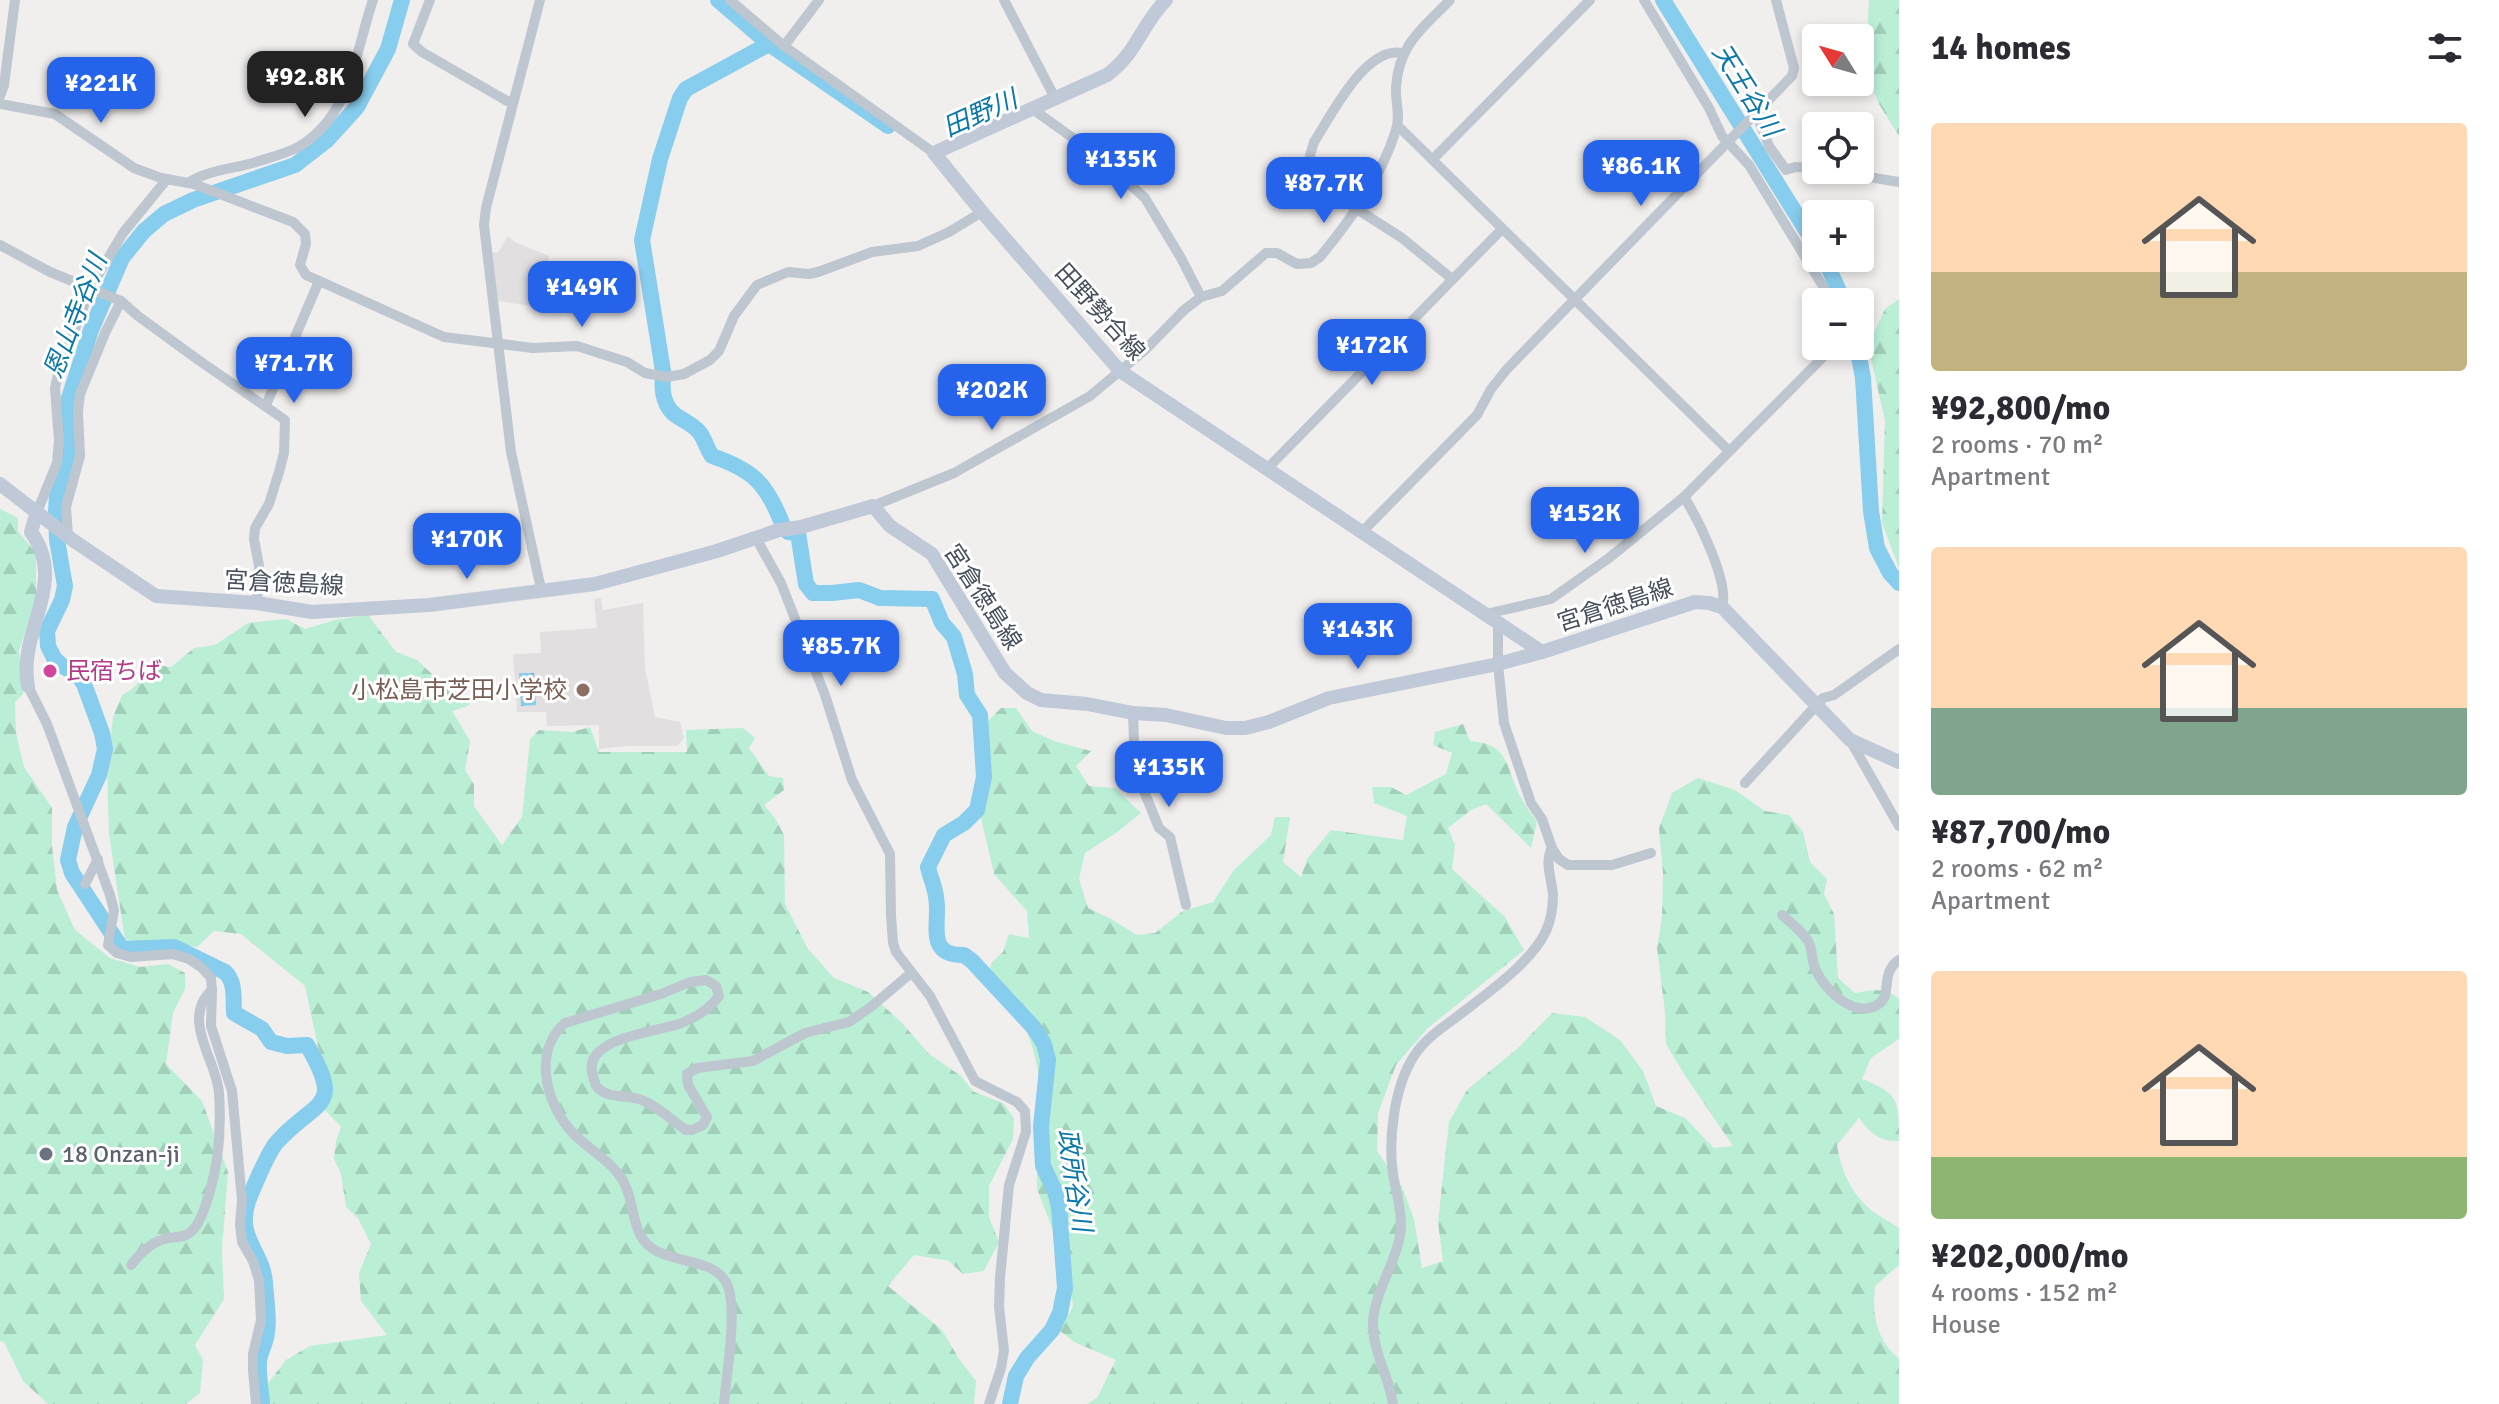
<!DOCTYPE html>
<meta charset="utf-8">
<style>
body{margin:0;font-family:Signika,"Noto Sans JP",sans-serif;background:#f7f7f7;color:#2b2b33;height:100vh;display:flex;flex-direction:column;font-size:30px;white-space:nowrap}
*{box-sizing:border-box;margin:0}
p{font-size:26px;color:#7c7c81}
.icon{flex:none;width:44px;height:44px;fill:none;stroke:currentColor;stroke-width:2;stroke-linecap:round;stroke-linejoin:round}
.map{position:relative;flex:1;overflow:hidden}
.drawer{display:flex;flex-direction:column;background:#fff;width:600px}
.drawer>*{flex:none}
.needle{width:52px;rotate:307deg}
.fabs{position:absolute;left:1802px;top:24px;display:grid;gap:16px}
.fabs a{display:grid;place-items:center;width:72px;height:72px;border-radius:8px;background:#fff;box-shadow:0 4px 12px #0003;font-size:40px}
.price{position:absolute;translate:-50% -68px;padding:0 18px;border-radius:16px;background:#2563eb;color:#fff;font-size:26px;line-height:52px;filter:drop-shadow(0 2px 4px #0008)}
.price::after{content:'';position:absolute;left:50%;top:48px;width:24px;height:18px;margin-left:-12px;background:inherit;clip-path:polygon(0 0,100% 0,50% 100%)}
.price.selected{background:#222;color:#fff}
ul{padding:0;list-style:none}
li{display:grid;align-content:center;gap:16px;height:424px;padding:0 32px}
li span{display:grid;place-items:center;height:248px;border-radius:8px;color:#555}
li>.icon{margin-inline-start:auto}
span .icon{width:144px;height:144px;fill:#fffc;stroke-width:1}
li b{font-size:34px}
h2{display:flex;justify-content:space-between;align-items:center;height:96px;padding:0 32px;font-size:34px}
main{display:flex;flex:1;min-height:0}
.map>svg:first-child{display:block}
.education{fill:#e2dfe0}
.forest{fill:url(#forest-firs)}
.water{fill:url(#water-waves)}
.lines{fill:none;stroke-linecap:round;stroke-linejoin:round}
.river{stroke:#87cded;stroke-width:16}
.street{stroke:#bec6d0;stroke-width:10}
.secondary{stroke:#c0c9d7;stroke-width:14}
.hotel-dot{fill:#d1479c;stroke:#fff;stroke-width:3}
.education-dot{fill:#8d6e63;stroke:#fff;stroke-width:3}
.worship-dot{fill:#6b7280;stroke:#fff;stroke-width:3}
.labels{text-anchor:middle;stroke-width:6;stroke-linejoin:round;paint-order:stroke}
.street-label{font-size:24px;fill:#464f5b;stroke:#fff}
.hotel-label{font-size:24px;fill:#b23c85;stroke:#fff;text-anchor:start}
.education-label{font-size:24px;fill:#785e54;stroke:#fff;text-anchor:end}
.worship-label{font-size:24px;fill:#5b616d;stroke:#fff;text-anchor:start}
.water-label{font-size:26px;font-style:italic;fill:#0a78aa;stroke:#fff}
</style>
<main>
<div class="map">
<svg width="1899" height="1404" viewBox="0 0 1899 1404">
<defs>
<pattern id="forest-firs" width="22" height="20" patternUnits="userSpaceOnUse" patternTransform="scale(2)"><rect width="22" height="20" fill="#bbefd5"/><path d="M5 1l3.5 6h-7zM16 11l3.5 6h-7z" fill="#a2cfb9"/></pattern>
<pattern id="water-waves" width="16" height="10" patternUnits="userSpaceOnUse" patternTransform="scale(2)"><rect width="16" height="10" fill="#87cded"/><path d="M0 5q4-4 8 0t8 0" fill="none" stroke="#70a9c3"/></pattern>
</defs>
<rect width="100%" height="100%" fill="#f1eeee"/>
<!-- education -->
<g class="education">
<path d="M508,236L515,242L549,256L539,307L498,301L492,253L498,252Z"/>
<path d="M601,598L603,610L643,603L645,668L655,717L680,722L684,738L677,746H627L599,749V725L547,726L546,712H517L513,654L541,653L540,632L597,628L594,599Z"/>
</g>
<!-- forest -->
<g class="forest">
<path d="M1869,0H1899V136L1879,104L1865,72Z"/>
<path d="M1899,299V568L1882,523L1885,421L1868,345L1885,309Z"/>
<path d="M0,509L18,518V531L36,553V600L19,651L23,694L15,702L16,733L24,767L52,808V846L57,890L75,930L110,958L140,967L168,964L185,973V989L173,1013L166,1064L202,1101L228,1172L222,1249L224,1299L195,1345L203,1360L200,1393L186,1404H48L23,1381L4,1342L0,1341Z"/>
<path d="M368,615L396,652L417,660L434,676L474,699L468,706L452,711L470,741L465,770L474,784V806L502,845L522,817L530,739L539,730L572,732L590,727L599,752H687L686,730L743,728L755,738L749,748L769,776L783,778L784,790L764,805L775,818L784,835L785,904L808,949L834,978L868,992L902,1023L929,1054L961,1076L974,1092L1003,1103L1014,1118L1013,1139L989,1186V1217L999,1242L984,1271L963,1274L949,1261L914,1255L888,1286L942,1330L959,1359L976,1381L974,1404H267L265,1387L286,1360L310,1346L387,1335L361,1301L359,1273L371,1244L358,1218L346,1207L341,1174L334,1159L336,1141L341,1127L325,1110L331,1081L318,1047L305,986L241,934L214,931L197,947L125,940L109,834L107,767L113,717L122,695C139,687 140,678 153,665L171,667L194,648L215,645L248,623L286,619L305,629L335,620Z"/>
<path d="M1001,708H1016L1032,731L1054,741L1091,751L1076,766L1089,786L1115,788L1141,813L1116,833L1085,853L1079,879L1088,908L1111,919L1137,935L1155,933L1183,911L1213,902L1234,870L1271,835L1275,817H1290L1283,862L1301,877L1307,859L1331,830L1403,840L1407,816L1374,803L1372,787H1391L1406,795L1446,774L1452,753L1433,745L1435,732L1463,724L1470,741C1509,744 1505,765 1519,794C1524,804 1531,813 1537,822L1531,848L1486,804L1471,810L1448,828L1455,845L1452,869L1505,917L1524,950L1427,1029L1396,1065L1378,1113L1377,1151L1402,1187L1414,1219L1422,1268L1443,1261L1438,1222L1449,1122L1467,1090L1518,1048L1552,1013L1585,1017L1620,1040L1643,1071L1656,1106L1685,1118L1714,1148L1733,1146L1684,1074L1666,1044L1665,1012L1657,948L1662,917L1663,874L1659,828L1672,793L1698,778L1735,790L1765,811L1789,815L1803,832L1810,862L1827,879L1824,894L1834,914L1838,978L1855,993C1872,990 1886,987 1899,999V1039L1871,1058L1862,1079C1899,1093 1899,1101 1899,1141C1880,1142 1870,1133 1859,1118L1837,1145C1841,1171 1851,1193 1872,1211C1880,1217 1891,1222 1899,1228V1265L1875,1286C1872,1315 1876,1339 1899,1359V1404H1087L1097,1398L1116,1360L1074,1342L1060,1331L1073,1306L1069,1272L1037,1189V1147L1048,1120L1041,1084L1033,1049L1023,1021L985,985L992,962L1003,952L1009,934L1029,938L1027,911L994,874L981,818L988,777L983,726Z"/>
</g>
<!-- water -->
<path class="water" d="M519,673H534L536,705L521,706Z"/>
<g class="lines">
<!-- river -->
<g class="river">
<path d="M718,0L769,44L888,126"/>
<path d="M1663,0L1816,246"/>
<path d="M769,44L686,89L680,98L660,159L642,240L663,371C662,386 661,402 674,414C683,421 692,423 700,433C705,440 707,449 712,456C753,470 766,483 782,523"/>
<path d="M1824,258L1844,302"/>
<path d="M1857,346L1863,378L1871,511L1877,548L1890,573L1899,583"/>
<path d="M788,532L798,533L806,584L813,593H832L859,590L880,598L932,599L942,623L954,637L965,674L967,695L980,715L984,777L977,810L964,823L944,835L928,867C930,877 935,887 936,897C941,922 924,956 964,955L972,961L1034,1028L1044,1044L1048,1060L1041,1126L1043,1166L1055,1191L1059,1207L1065,1288L1060,1313L1052,1330L1027,1358L1016,1376L1010,1404"/>
<path d="M262,1404C261,1390 258,1375 259,1361C260,1352 264,1347 266,1338C270,1322 266,1300 265,1283C263,1250 233,1237 250,1196C256,1182 268,1152 277,1142C317,1098 345,1110 307,1045L287,1046L271,1042L262,1029L234,1013C233,999 236,982 225,972L174,947L122,949L72,873L68,860L75,827L99,775L105,749L102,733L84,684L78,675L61,665L54,658L48,646L47,631L62,600L65,586L57,540L56,512L57,495L71,454L67,404L91,330L122,258L144,231L164,214L193,200L295,165L326,141L357,107L388,49L402,0"/>
</g>
<!-- street -->
<g class="street">
<path d="M430,0L413,44L422,52L507,101L513,102"/>
<path d="M540,0L486,208L484,225L511,452L541,589"/>
<path d="M730,0L784,46L934,153"/>
<path d="M1004,0L1055,98"/>
<path d="M1644,0L1709,108L1722,136L1749,165L1824,288L1829,302"/>
<path d="M784,46L819,0"/>
<path d="M1402,53C1365,46 1331,116 1314,142L1310,155L1311,161L1349,204L1402,238L1452,279"/>
<path d="M0,96L4,85L15,0"/>
<path d="M0,104L55,114L134,168L161,178L194,184L293,222L305,234L306,244L300,265L306,275L444,337L533,348L577,346L627,362L645,373L667,377L684,374L710,360L719,351L734,316L757,285L788,272L809,274L818,272L872,252L918,246L949,232L982,212"/>
<path d="M1034,107L1038,113L1101,158L1145,198L1181,258L1201,297"/>
<path d="M1756,113L1769,146L1786,170L1795,167L1816,168"/>
<path d="M1398,126L1729,451"/>
<path d="M1433,159L1590,0"/>
<path d="M1828,170L1899,182"/>
<path d="M188,183C209,169 236,169 259,161C272,157 288,153 300,146C352,114 355,52 373,0"/>
<path d="M0,245L50,272L121,301L138,316L197,359L285,420L284,453L279,472L269,504L255,528L254,539L259,566L257,603"/>
<path d="M266,405L319,281"/>
<path d="M1266,470L1502,229"/>
<path d="M1684,497C1698,519 1730,583 1722,607"/>
<path d="M873,506L954,473L1090,396L1145,350L1184,310L1201,297L1222,291L1266,253H1277L1297,264L1311,263L1320,257C1351,219 1381,178 1396,130C1401,115 1395,102 1396,87C1399,44 1422,29 1450,0"/>
<path d="M37,512L57,463L59,440L55,388L59,370L91,287L123,233L167,179"/>
<path d="M1362,532L1477,415L1491,389L1507,369L1792,76L1794,68L1776,0"/>
<path d="M68,536L66,507L80,456L78,412L80,394L105,333L121,301"/>
<path d="M756,538L781,583L825,695L852,780L890,854L891,916L893,943L896,952L930,996L975,1081L1017,1102L1025,1111L1026,1132L1009,1185L1000,1278L999,1307L1004,1350L1001,1368L989,1404"/>
<path d="M1486,614L1551,599L1609,558L1684,497L1834,346"/>
<path d="M1498,622V664L1504,723L1531,803L1542,819L1552,848L1559,859L1568,865H1612L1651,853"/>
<path d="M28,686L47,724L110,895L114,910L108,945L117,953L131,957L173,954L189,959L201,967L211,978L212,990L211,1026L232,1091L242,1200L240,1224L242,1242L253,1261L259,1280L261,1320L253,1354V1370L256,1404"/>
<path d="M1133,713L1134,742L1141,764L1144,791L1159,828L1170,837L1186,905"/>
<path d="M1850,740L1899,826"/>
<path d="M1745,783L1823,698L1834,695L1899,649"/>
<path d="M85,884L98,859"/>
<path d="M1782,915C1791,923 1802,931 1808,941C1813,949 1811,957 1814,965C1821,988 1856,1022 1880,1003C1892,993 1880,973 1899,960"/>
<path d="M131,1265C140,1254 150,1243 164,1239C171,1237 182,1238 188,1234C200,1227 206,1204 210,1191C219,1161 221,1124 219,1093C217,1061 180,1019 212,990"/>
<path d="M724,1404C726,1376 739,1306 726,1282C711,1256 665,1265 645,1242C631,1225 634,1197 622,1179C610,1160 588,1149 573,1133C546,1105 532,1051 565,1023L661,994L690,982L706,980L716,986L719,996C709,1010 696,1017 679,1024C656,1032 580,1038 593,1076C594,1080 595,1084 597,1087C608,1099 626,1095 639,1099C655,1104 671,1120 686,1130H692L703,1125L707,1117L688,1085L687,1074L697,1068L753,1061L805,1033L849,1022L872,1006L911,973"/>
<path d="M1393,1404C1389,1376 1372,1351 1373,1322C1375,1289 1398,1261 1401,1228C1402,1210 1396,1192 1393,1174C1388,1139 1394,1087 1414,1056C1423,1041 1440,1029 1454,1019C1483,996 1530,965 1546,931C1551,920 1553,908 1553,895C1552,880 1544,862 1552,848"/>
</g>
<!-- secondary -->
<g class="secondary">
<path d="M1166,0C1141,25 1137,53 1107,75L934,153L982,212L1120,371L1542,652"/>
<path d="M0,484L74,541L156,596L257,603L312,612L429,605L595,584L717,551L779,530L801,527L873,506L890,526L932,554L1005,673L1027,693L1041,700L1087,704L1133,713L1166,715L1226,728H1245L1269,722L1329,698L1498,664L1542,652L1695,602L1709,603L1722,607L1850,740L1899,762"/>
<path d="M28,686C17,631 69,584 31,532L37,512"/>
</g>
</g>
<!-- markers -->
<circle class="hotel-dot" cx="50" cy="671" r="8"/>
<circle class="education-dot" cx="583" cy="690" r="8"/>
<circle class="worship-dot" cx="46" cy="1154" r="8"/>
<g class="labels">
<!-- street labels -->
<g class="street-label">
<text transform="translate(1100 312) rotate(48)" y="8">田野勢合線</text>
<text transform="translate(284 583) rotate(3)" y="8">宮倉徳島線</text>
<text transform="translate(983 597) rotate(57)" y="8">宮倉徳島線</text>
<text transform="translate(1615 605) rotate(-18)" y="8">宮倉徳島線</text>
</g>
<!-- hotel labels -->
<g class="hotel-label">
<text x="66" y="679">民宿ちば</text>
</g>
<!-- education labels -->
<g class="education-label">
<text x="567" y="698">小松島市芝田小学校</text>
</g>
<!-- worship labels -->
<g class="worship-label">
<text x="62" y="1162">18 Onzan-ji</text>
</g>
<!-- water labels -->
<g class="water-label">
<text transform="translate(1747 90) rotate(58)" y="9">天王谷川</text>
<text transform="translate(980 113) rotate(-24)" y="9">田野川</text>
<text transform="translate(75 316) rotate(-69)" y="9">恩山寺谷川</text>
<text transform="translate(1075 1180) rotate(81)" y="9">政所谷川</text>
</g>
</g>
</svg>
<div class="fabs">
<a><svg class="needle" viewBox="-14 -14 28 28"><path d="M0-13l5 13h-10z" fill="#e53935"/><path d="M0 13l5-13h-10z" fill="#7c7c81"/></svg></a>
<a><svg class="icon" aria-label="locate" viewBox="0 0 24 24"><circle cx="12" cy="12" r="6"/><path d="M12 2v4M12 18v4M2 12h4M18 12h4"/></svg></a>
<a>+</a>
<a>−</a>
</div>
<b class="price selected" style="left:305px;top:119px">¥92.8K</b>
<b class="price" style="left:101px;top:125px">¥221K</b>
<b class="price" style="left:1121px;top:201px">¥135K</b>
<b class="price" style="left:1641px;top:208px">¥86.1K</b>
<b class="price" style="left:1324px;top:225px">¥87.7K</b>
<b class="price" style="left:582px;top:329px">¥149K</b>
<b class="price" style="left:1372px;top:387px">¥172K</b>
<b class="price" style="left:294px;top:405px">¥71.7K</b>
<b class="price" style="left:992px;top:432px">¥202K</b>
<b class="price" style="left:1585px;top:555px">¥152K</b>
<b class="price" style="left:467px;top:581px">¥170K</b>
<b class="price" style="left:1358px;top:671px">¥143K</b>
<b class="price" style="left:841px;top:688px">¥85.7K</b>
<b class="price" style="left:1169px;top:809px">¥135K</b>
</div>
<section class="drawer">
<h2>14 homes<svg class="icon" aria-label="filters" viewBox="0 0 24 24"><path d="M4 7h16M4 17h16"/><circle cx="9" cy="7" r="2"/><circle cx="15" cy="17" r="2"/></svg></h2>
<ul>
<li><span style="background:linear-gradient(#ffd9b3 60%,#c2b280 0)"><svg class="icon" aria-label="home" viewBox="0 0 24 24"><path d="M3 11l9-7 9 7M6 9v11h12V9"/></svg></span><div><b>¥92,800/mo</b><p>2 rooms · 70 m²</p><p>Apartment</p></div></li>
<li><span style="background:linear-gradient(#ffd9b3 65%,#7fa58c 0)"><svg class="icon" aria-label="home" viewBox="0 0 24 24"><path d="M3 11l9-7 9 7M6 9v11h12V9"/></svg></span><div><b>¥87,700/mo</b><p>2 rooms · 62 m²</p><p>Apartment</p></div></li>
<li><span style="background:linear-gradient(#ffd9b3 75%,#8fb573 0)"><svg class="icon" aria-label="home" viewBox="0 0 24 24"><path d="M3 11l9-7 9 7M6 9v11h12V9"/></svg></span><div><b>¥202,000/mo</b><p>4 rooms · 152 m²</p><p>House</p></div></li>
</ul>
</section>
</main>
